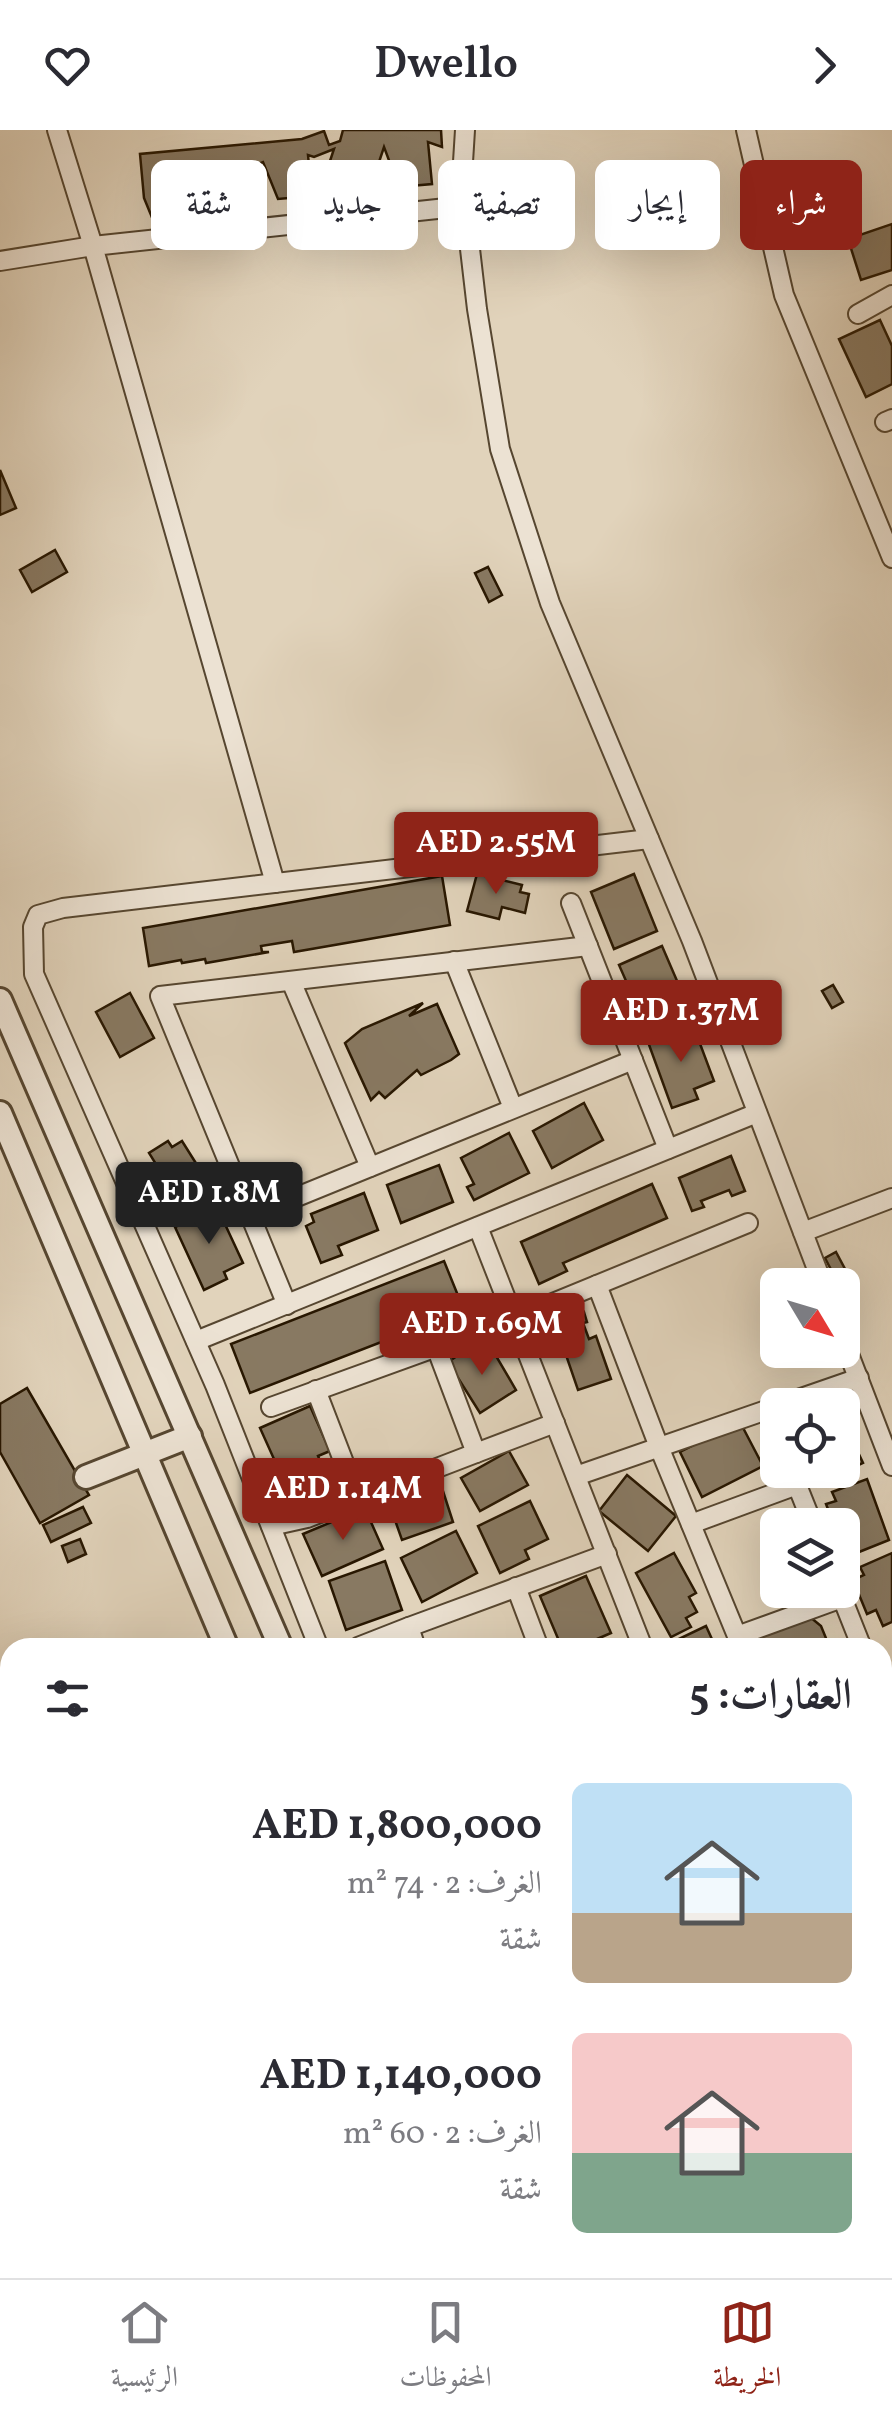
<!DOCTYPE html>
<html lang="ar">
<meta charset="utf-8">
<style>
body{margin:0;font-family:Vollkorn,Amiri,serif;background:#f2f2f3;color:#2b2b33;direction:rtl;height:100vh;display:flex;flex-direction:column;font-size:38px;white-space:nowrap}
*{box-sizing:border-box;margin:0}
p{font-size:32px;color:#7c7c81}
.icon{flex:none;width:55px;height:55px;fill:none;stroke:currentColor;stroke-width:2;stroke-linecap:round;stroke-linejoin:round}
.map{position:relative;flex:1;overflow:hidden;direction:ltr}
.sheet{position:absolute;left:0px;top:1508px;width:892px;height:642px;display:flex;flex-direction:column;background:#fff;border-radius:30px 30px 0 0;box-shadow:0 10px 40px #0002;direction:rtl}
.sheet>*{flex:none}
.banner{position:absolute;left:30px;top:30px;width:832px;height:90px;direction:rtl;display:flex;gap:20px}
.needle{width:65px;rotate:128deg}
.fabs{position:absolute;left:760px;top:1138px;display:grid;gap:20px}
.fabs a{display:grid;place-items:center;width:100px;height:100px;border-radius:15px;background:#fff;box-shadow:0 10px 40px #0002;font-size:50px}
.price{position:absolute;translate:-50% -85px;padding:0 22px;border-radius:10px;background:#8f2418;color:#fff;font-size:32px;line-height:65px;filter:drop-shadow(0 2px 5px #0008)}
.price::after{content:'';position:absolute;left:50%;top:60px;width:30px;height:22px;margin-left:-15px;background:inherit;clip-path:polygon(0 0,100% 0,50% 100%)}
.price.on{background:#222;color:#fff}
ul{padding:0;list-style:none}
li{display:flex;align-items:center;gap:30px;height:250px;padding:0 40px}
li span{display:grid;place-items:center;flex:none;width:280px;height:200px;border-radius:15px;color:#555}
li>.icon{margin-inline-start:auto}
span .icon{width:120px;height:120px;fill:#fffc;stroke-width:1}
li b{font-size:42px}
h2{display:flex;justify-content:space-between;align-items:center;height:120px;padding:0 40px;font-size:42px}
.tag{padding:0 35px;border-radius:15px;background:#fff;box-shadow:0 10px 40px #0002;font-size:35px;line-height:90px}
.tag.on{background:#8f2418;color:#fff}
header{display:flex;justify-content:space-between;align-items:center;height:130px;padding:0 40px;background:#fff;font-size:45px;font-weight:600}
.tab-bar{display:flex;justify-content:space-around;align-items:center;height:140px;border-top:2px solid #e1e1e2;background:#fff;font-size:28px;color:#7c7c81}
.tab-bar a{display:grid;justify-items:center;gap:5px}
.tab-bar .on{color:#8f2418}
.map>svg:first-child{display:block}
.building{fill:#887962;stroke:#281701;stroke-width:2.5}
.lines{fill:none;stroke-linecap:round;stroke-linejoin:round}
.minor-casing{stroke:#564630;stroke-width:22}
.tertiary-casing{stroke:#564630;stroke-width:28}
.minor{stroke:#ece2d3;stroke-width:18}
.tertiary{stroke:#ece2d3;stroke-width:22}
</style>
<header><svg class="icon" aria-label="forward" viewBox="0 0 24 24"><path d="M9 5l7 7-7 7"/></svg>Dwello<svg class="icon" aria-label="heart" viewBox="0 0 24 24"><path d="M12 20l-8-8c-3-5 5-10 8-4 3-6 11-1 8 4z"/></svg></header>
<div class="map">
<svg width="892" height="2148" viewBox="0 0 892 2148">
<rect width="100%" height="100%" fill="#e1d3bb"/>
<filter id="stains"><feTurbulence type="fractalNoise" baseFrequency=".002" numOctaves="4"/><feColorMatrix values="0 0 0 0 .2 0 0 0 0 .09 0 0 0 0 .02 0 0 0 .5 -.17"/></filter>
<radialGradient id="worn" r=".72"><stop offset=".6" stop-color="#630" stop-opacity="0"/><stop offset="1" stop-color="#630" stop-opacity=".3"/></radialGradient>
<!-- building -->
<g class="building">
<path d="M343,0H441L442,17L428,12L432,54L399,57L384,17L378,35L386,38L379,61L338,64L328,37L334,19L314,27L308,25L312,66L278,69L263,32L248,38L251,71L219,74L204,35L193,39L196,86L153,90L144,68L140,24L302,9L324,1L329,15L340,11Z"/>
<path d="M892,94V140L861,150L848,109Z"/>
<path d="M880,190L892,216V254L866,267L839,209Z"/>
<path d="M0,340L16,378L0,385Z"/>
<path d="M55,420L67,442L32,462L20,440Z"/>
<path d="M488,437L502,465L489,472L475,443Z"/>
<path d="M477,744L522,755L520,762L529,764L525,783L502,777L499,789L467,781Z"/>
<path d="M634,744L657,801L614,819L591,762Z"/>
<path d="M442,746L450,795L294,822L292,811L261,816L262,822H269L206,833L205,829L182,833L181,830L149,836L143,798Z"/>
<path d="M662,816L687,874L652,890L646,874L638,878L619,835Z"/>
<path d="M833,855L843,872L832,878L822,861Z"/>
<path d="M130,863L154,908L120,927L96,882Z"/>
<path d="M423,873L409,886L437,874L459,924L451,930L421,945L417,940L385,968L379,962L371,970L345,913L362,899Z"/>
<path d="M693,895L714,951L694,959L698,969L672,978L648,912Z"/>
<path d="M584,973L603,1010L552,1038L533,1001Z"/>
<path d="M509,1003L529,1043L474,1070L467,1057L474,1054L461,1028Z"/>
<path d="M168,1011L172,1017L182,1011L209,1054L180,1073L149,1023Z"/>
<path d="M731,1026L745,1061L732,1066L729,1060L701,1071L704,1077L692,1081L679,1048Z"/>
<path d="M439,1035L453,1072L401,1093L387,1055Z"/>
<path d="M652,1054L667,1088L563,1133L567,1141L539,1154L521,1112Z"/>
<path d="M364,1063L378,1100L338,1116L342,1125L321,1133L306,1096L314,1092L311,1084Z"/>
<path d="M217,1077L243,1133L224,1142L227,1149L204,1160L175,1097Z"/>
<path d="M836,1122L852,1152L842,1157V1155H839L825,1128Z"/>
<path d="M444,1131L459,1168L397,1190L402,1204L250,1263L231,1214Z"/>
<path d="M584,1182L587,1192L583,1193L589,1209L596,1206L611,1249L578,1260L555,1193Z"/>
<path d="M469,1218L477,1230L492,1219L516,1260L480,1283L448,1232Z"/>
<path d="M27,1258L89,1365L40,1393L0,1322V1274Z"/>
<path d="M310,1276L330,1321L318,1326L329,1352L292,1369L260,1298Z"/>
<path d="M842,1288L863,1333L820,1353L815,1340H842Z"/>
<path d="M740,1292L763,1336L702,1367L680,1322Z"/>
<path d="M509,1321L528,1355L480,1381L461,1348Z"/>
<path d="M627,1345L676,1386L648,1421L599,1381Z"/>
<path d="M867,1349L889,1410L854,1424L848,1406L842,1408V1395H834L826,1374L836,1371L832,1362Z"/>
<path d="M441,1355L453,1392L402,1410L389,1373Z"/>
<path d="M530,1371L548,1409L525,1420L529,1429L500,1443L478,1396Z"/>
<path d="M83,1377L91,1393L51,1412L43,1395Z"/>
<path d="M366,1381L383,1419L322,1446L303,1404L334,1391L336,1395Z"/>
<path d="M456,1401L477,1443L422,1472L401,1428Z"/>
<path d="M80,1409L86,1424L68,1432L62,1416Z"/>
<path d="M674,1423L696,1463L689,1467L697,1482L686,1488L691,1497L671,1507L636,1443Z"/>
<path d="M892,1423V1492L883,1496L876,1480L867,1484L853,1450L864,1445L860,1437Z"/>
<path d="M385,1431L402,1480L346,1500L329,1451Z"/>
<path d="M586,1446L611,1503L597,1509L600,1518H562L540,1466Z"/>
<path d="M804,1482L821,1496L830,1518H758L755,1511L767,1498Z"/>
<path d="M706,1496L716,1518H664V1516Z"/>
<path d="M5,1584L6,1589L10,1588V1615L0,1617V1585Z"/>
<path d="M0,1686H10V1725L0,1726Z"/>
<path d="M892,1740V1792L882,1796V1743Z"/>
<path d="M10,2089V2120L0,2121V2090Z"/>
<path d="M584,2140H634L637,2148H588Z"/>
<path d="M679,2140H750L753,2148H682Z"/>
<path d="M815,2140H851L854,2148H818Z"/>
</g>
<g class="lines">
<defs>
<g id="minor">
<path d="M465,0L463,32L465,76L477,179L500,319L550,473L692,811L823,1155"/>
<path d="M746,0L784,165L892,428"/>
<path d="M0,131L93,116L57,0"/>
<path d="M858,184L892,165"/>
<path d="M885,292L892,289"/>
<path d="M275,753L93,116L465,76"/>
<path d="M571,773L668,1019"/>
<path d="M454,831L513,978"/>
<path d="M291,851L370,1037"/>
<path d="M250,1086L633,930"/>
<path d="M478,1097L643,1518"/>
<path d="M803,1102L892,1068"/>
<path d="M597,1155L659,1317L742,1518"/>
<path d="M287,1175L160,866L588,816"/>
<path d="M842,1206L892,1336"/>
<path d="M196,1211L757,983"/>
<path d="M316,1260L358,1369"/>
<path d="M781,1275L859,1248"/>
<path d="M271,1277L514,1189L748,1093"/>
<path d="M766,1280L778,1308"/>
<path d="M476,1323L555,1293"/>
<path d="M791,1340L813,1395"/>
<path d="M576,1346L778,1276"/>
<path d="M691,1394L797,1355"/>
<path d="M271,1396L307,1388L476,1323L436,1217"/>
<path d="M516,1457L539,1518"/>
<path d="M839,1460L862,1518"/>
<path d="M737,1506L842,1468"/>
<path d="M358,1517L409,1497"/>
<path d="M319,1518L215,1255L34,844L33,797L38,785L63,778L649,709"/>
<path d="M416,1518L409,1497L607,1424"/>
<path d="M882,1568L892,1591"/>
<path d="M0,1652L10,1651"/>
<path d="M882,1731L892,1727"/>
<path d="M882,1820L892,1816"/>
<path d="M0,1887L10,1886"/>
<path d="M0,2055L10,2054"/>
<path d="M882,2079L892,2075"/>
<path d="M191,2140L192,2148"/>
<path d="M554,2140L557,2148"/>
<path d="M660,2140L663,2148"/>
<path d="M784,2140L786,2148"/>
<path d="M875,2140L878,2148"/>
</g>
<g id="tertiary">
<path d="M0,870L281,1518"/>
<path d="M0,983L227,1518"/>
<path d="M86,1347L190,1306"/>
<path d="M389,2140L390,2148"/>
<path d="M434,2140L435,2148"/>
</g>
</defs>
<!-- minor casing -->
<use href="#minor" class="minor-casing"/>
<!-- tertiary casing -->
<use href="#tertiary" class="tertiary-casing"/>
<!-- minor -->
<use href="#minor" class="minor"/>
<!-- tertiary -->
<use href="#tertiary" class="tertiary"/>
</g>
<rect width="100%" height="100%" filter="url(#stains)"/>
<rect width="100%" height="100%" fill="url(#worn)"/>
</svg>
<div class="fabs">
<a><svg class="needle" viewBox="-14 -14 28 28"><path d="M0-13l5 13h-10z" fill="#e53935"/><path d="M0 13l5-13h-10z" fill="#7c7c81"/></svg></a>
<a><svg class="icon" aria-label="locate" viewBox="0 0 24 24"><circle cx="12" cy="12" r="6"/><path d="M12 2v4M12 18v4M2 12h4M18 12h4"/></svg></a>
<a><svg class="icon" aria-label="layers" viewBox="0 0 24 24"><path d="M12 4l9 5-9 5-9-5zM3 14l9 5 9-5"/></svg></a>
</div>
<b class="price" style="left:496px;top:767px">AED 2.55M</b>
<b class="price" style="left:681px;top:935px">AED 1.37M</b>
<b class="price on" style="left:209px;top:1117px">AED 1.8M</b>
<b class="price" style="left:482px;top:1248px">AED 1.69M</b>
<b class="price" style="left:343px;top:1413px">AED 1.14M</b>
<div class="banner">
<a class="tag on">شراء</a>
<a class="tag">إيجار</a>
<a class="tag">تصفية</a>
<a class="tag">جديد</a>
<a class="tag">شقة</a>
</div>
<section class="sheet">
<h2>العقارات: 5<svg class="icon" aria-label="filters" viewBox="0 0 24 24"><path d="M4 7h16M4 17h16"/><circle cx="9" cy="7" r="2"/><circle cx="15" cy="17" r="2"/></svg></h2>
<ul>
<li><span style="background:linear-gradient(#bfe0f5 65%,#b9a48a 0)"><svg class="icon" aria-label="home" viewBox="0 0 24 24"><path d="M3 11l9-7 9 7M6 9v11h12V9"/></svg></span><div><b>AED 1,800,000</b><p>الغرف: 2 · 74 m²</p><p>شقة</p></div></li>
<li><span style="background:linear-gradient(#f6c9c9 60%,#7fa58c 0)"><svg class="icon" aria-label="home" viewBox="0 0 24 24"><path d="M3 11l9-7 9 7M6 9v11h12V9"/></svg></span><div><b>AED 1,140,000</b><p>الغرف: 2 · 60 m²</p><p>شقة</p></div></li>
</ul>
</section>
</div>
<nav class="tab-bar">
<a class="on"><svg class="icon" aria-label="map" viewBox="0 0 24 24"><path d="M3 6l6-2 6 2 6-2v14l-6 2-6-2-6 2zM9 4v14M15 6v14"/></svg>الخريطة</a>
<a><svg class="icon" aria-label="saved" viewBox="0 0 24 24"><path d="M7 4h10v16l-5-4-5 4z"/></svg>المحفوظات</a>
<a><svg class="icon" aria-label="home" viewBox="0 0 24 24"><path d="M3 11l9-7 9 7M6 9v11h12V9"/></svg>الرئيسية</a>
</nav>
